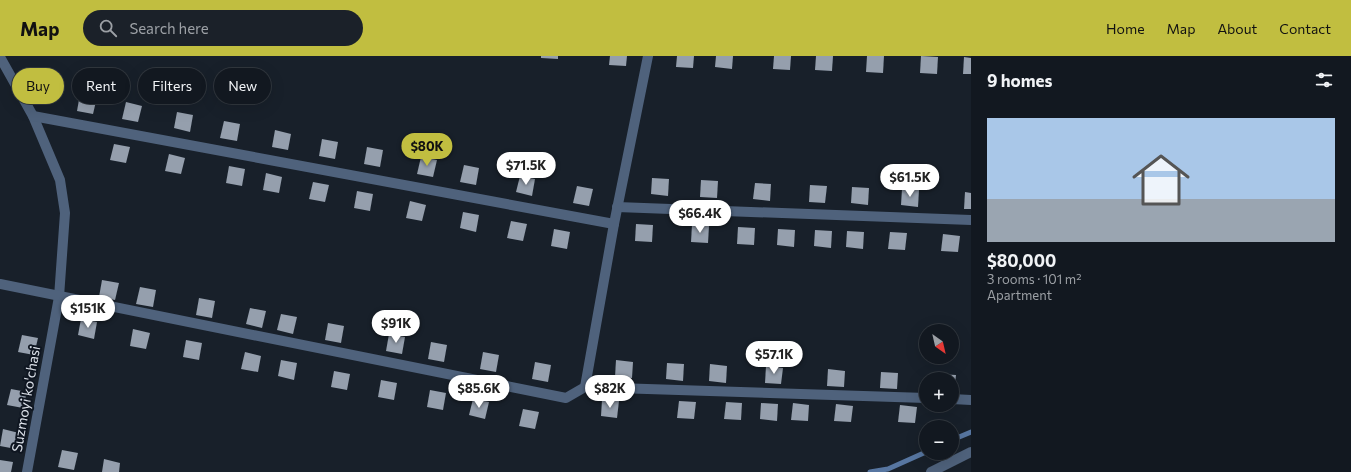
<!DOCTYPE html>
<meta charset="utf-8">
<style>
body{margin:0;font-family:Commissioner,sans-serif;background:#1b2129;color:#f1f3f6;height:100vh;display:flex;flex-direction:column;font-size:15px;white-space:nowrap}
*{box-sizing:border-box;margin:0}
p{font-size:13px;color:#9ca0a5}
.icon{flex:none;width:22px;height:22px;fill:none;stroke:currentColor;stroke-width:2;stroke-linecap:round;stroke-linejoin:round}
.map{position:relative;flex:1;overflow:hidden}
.side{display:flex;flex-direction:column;background:#121820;width:380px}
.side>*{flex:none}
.top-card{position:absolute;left:12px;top:12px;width:380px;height:36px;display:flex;gap:8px}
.needle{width:26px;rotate:146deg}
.buttons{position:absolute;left:919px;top:268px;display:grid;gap:8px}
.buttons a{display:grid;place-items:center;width:40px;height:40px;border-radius:50%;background:#121820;box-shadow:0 4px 16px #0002,0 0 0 1px #31373e;font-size:20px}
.price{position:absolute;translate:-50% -34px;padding:0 9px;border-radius:14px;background:#fff;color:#222;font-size:13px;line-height:26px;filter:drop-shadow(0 1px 2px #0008)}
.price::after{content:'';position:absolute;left:50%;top:24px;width:12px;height:9px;margin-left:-6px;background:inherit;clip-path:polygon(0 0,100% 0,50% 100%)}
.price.active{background:#c1be40;color:#111}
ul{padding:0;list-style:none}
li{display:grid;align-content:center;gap:8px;height:212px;padding:0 16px}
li+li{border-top:1px solid #31373e}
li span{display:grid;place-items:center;height:124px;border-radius:0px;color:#555}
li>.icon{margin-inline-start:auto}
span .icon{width:72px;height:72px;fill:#fffc;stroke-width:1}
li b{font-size:17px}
h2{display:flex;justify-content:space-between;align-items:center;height:48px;padding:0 16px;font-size:17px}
.pill{padding:0 14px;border-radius:18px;background:#121820;box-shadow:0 4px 16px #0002,0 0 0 1px #31373e;font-size:14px;line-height:36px}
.pill.active{background:#c1be40;color:#111}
header{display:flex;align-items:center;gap:24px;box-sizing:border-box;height:56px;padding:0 20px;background:#c1be40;color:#111}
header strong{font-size:19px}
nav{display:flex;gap:22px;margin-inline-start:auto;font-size:14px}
.search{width:280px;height:36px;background:#1b2129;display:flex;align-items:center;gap:10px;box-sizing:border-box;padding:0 14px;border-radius:22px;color:#9ca0a5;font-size:15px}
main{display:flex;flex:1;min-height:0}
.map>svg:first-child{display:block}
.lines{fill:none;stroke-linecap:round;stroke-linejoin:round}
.stream{stroke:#5776a1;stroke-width:5}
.building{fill:#959fad}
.street{stroke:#4f627c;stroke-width:10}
.labels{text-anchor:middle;stroke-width:4;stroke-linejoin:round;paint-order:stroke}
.street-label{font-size:14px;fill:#dbe0e8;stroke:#0f1621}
</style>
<header>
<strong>Map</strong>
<div class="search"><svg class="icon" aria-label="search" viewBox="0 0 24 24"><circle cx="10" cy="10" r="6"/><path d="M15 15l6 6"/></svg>Search here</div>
<nav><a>Home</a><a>Map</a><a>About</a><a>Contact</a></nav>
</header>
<main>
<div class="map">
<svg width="971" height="416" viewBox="0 0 971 416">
<rect width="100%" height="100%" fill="#18202a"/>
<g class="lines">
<!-- stream -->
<g class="stream">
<path d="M952,384L971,376"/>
<path d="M870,416L888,413L926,396"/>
</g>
</g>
<!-- building -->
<g class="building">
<path d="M541,0H558V3L541,2Z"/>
<path d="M610,0H627L626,10L609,9Z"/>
<path d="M677,0H694L693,12L676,11Z"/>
<path d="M716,0H733L732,13L715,11Z"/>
<path d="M774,0H791L790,14L773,13Z"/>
<path d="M816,0H833L832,15L815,14Z"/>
<path d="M867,0H884L883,17L866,16Z"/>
<path d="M921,0L938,1L937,18L920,17Z"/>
<path d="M964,1L971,2V18H963Z"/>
<path d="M80,38L97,41L93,58L77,55Z"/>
<path d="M126,46L142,50L138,66L122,63Z"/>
<path d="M177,56L193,59L190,76L174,72Z"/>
<path d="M224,65L240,68L237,85L220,82Z"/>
<path d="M275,74L291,78L288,94L272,91Z"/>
<path d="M322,83L338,86L335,103L319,100Z"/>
<path d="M114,88L130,91L126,107L110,104Z"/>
<path d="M367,91L383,94L380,111L364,108Z"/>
<path d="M169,98L185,102L181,118L165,115Z"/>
<path d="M421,101L437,104L433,121L417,118Z"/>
<path d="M464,109L479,112L476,129L460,126Z"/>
<path d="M229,110L245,113L242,130L226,127Z"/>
<path d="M266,117L282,121L279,137L263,134Z"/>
<path d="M520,120L535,123L532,140L516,136Z"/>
<path d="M652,122L669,123L668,140L651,138Z"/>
<path d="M701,124L718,125L717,142L700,141Z"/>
<path d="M313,126L329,129L325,146L309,143Z"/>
<path d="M755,127L771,128L770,145L753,143Z"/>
<path d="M810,129L827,130L825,147L809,146Z"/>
<path d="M577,130L593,133L589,150L573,147Z"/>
<path d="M852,131L869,132L868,149L851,147Z"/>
<path d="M902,133L919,134L918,151L901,149Z"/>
<path d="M357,135L373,138L370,155L354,152Z"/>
<path d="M965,136L971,137V153H964Z"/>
<path d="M410,145L426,149L422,165L406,162Z"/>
<path d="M463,156L479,159L476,176L460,172Z"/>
<path d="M511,165L527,168L523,185L507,182Z"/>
<path d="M636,168L653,169L652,186L635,185Z"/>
<path d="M692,169L709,170L708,187L691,186Z"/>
<path d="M738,171L755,172L754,189L737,188Z"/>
<path d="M554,173L570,176L567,193L551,190Z"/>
<path d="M778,173L795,174L794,191L777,189Z"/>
<path d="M815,174L832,175L831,192L814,190Z"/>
<path d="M847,175L864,176L863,193L846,191Z"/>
<path d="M890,176L907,177L905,194L888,193Z"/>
<path d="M943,178L960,180L958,196L941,195Z"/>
<path d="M102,224L119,227L115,244L99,241Z"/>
<path d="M140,231L156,234L153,251L136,248Z"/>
<path d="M199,242L215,245L212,262L196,259Z"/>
<path d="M250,252L266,255L262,272L246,268Z"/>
<path d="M281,258L297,261L293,278L277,274Z"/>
<path d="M81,263L97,266L94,283L78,279Z"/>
<path d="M328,267L344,270L341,287L325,284Z"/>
<path d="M133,273L150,277L146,293L130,290Z"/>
<path d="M389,278L405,281L402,298L386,295Z"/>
<path d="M22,279L38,282L34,299L18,296Z"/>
<path d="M186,284L202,287L199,304L183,301Z"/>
<path d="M431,286L447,289L444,306L428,303Z"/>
<path d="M245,296L261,300L258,316L241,313Z"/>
<path d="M483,296L499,299L496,316L480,313Z"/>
<path d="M281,304L297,307L294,324L278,320Z"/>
<path d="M616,304L633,306L632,322L615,321Z"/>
<path d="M535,306L551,309L548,326L532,323Z"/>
<path d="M667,307L684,308L683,325L666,323Z"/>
<path d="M710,308L727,310L726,327L709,325Z"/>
<path d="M766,310L783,312L781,328L765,327Z"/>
<path d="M828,313L845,315L844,331L827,330Z"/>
<path d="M334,315L350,318L347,334L331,331Z"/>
<path d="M881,316L898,317L897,333L880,332Z"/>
<path d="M939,318L956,319L954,336H952V323H938Z"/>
<path d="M381,324L397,327L394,344L378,341Z"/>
<path d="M11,333L27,336L23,352L7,349Z"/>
<path d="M430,334L446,337L443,354L427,351Z"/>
<path d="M473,343L489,346L485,363L469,359Z"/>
<path d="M602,344L619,345L617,362L601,360Z"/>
<path d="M679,345L696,346L694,363L677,362Z"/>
<path d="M726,346L742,347L741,364L724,363Z"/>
<path d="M761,347L778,348L777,365L760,363Z"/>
<path d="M793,347L809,349L808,365L791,364Z"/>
<path d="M836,348L853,350L851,366L834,365Z"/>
<path d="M900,349L917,351L915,367L898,366Z"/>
<path d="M523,353L539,356L535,373L519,370Z"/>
<path d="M3,373L19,377L16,393L0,390Z"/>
<path d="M62,394L78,397L74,414L58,411Z"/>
<path d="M104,403L120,407L119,416H102Z"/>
<path d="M0,404L13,406L11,416H0Z"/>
</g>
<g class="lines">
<!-- street -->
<g class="street">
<path d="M0,1L33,60L60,124L65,157L59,241L27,416"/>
<path d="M33,60L614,168"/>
<path d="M617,151L971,164"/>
<path d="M0,228L566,342L585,331L926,342"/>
<path d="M585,331L614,168L648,0"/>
<path d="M952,343L971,344"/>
<path d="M931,416L971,396"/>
</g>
</g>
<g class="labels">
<!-- street labels -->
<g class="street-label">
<text transform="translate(26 343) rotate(-80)" y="5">Suzmoyi ko'chasi</text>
</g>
</g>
</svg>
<div class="buttons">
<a><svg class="needle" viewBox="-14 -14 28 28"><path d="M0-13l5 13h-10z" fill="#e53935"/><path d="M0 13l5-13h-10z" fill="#9ca0a5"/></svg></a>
<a>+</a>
<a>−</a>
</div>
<b class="price active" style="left:427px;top:111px">$80K</b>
<b class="price" style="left:526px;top:130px">$71.5K</b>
<b class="price" style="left:910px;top:142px">$61.5K</b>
<b class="price" style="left:700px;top:178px">$66.4K</b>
<b class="price" style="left:88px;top:273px">$151K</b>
<b class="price" style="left:396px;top:288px">$91K</b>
<b class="price" style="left:774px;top:319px">$57.1K</b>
<b class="price" style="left:479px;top:353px">$85.6K</b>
<b class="price" style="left:610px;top:353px">$82K</b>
<div class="top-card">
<a class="pill active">Buy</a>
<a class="pill">Rent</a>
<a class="pill">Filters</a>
<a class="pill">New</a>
</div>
</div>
<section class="side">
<h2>9 homes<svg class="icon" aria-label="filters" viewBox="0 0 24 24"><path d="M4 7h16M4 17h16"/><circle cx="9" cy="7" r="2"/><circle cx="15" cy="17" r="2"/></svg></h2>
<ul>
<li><span style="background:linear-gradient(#a9c7e8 65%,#9aa5b1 0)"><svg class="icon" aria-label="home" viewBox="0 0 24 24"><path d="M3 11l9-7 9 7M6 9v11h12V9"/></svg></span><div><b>$80,000</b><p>3 rooms · 101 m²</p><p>Apartment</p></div></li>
</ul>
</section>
</main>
